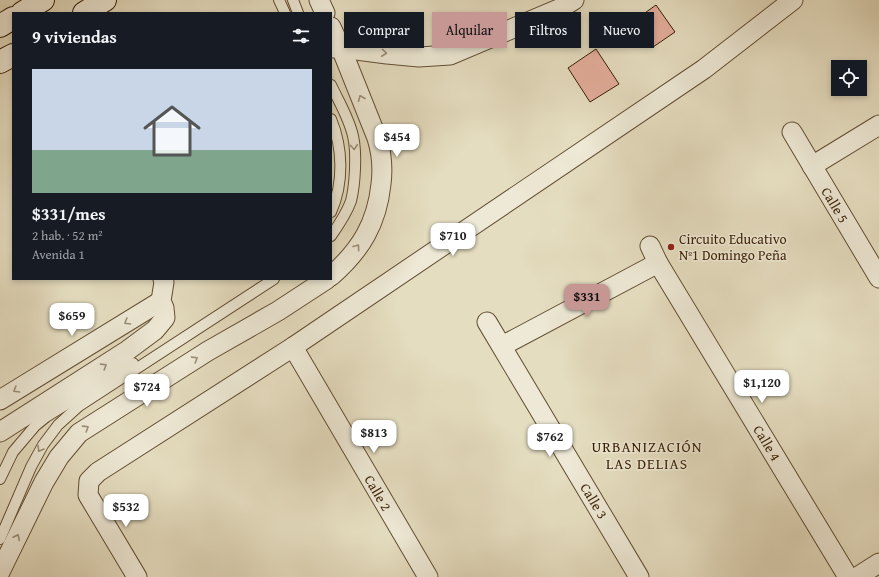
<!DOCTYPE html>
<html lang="es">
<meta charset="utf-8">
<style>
body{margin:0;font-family:"Gentium Book Plus",serif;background:#20242c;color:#f1f3f6;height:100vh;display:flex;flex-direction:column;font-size:15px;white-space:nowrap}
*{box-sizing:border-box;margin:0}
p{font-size:13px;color:#9ea1a6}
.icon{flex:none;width:22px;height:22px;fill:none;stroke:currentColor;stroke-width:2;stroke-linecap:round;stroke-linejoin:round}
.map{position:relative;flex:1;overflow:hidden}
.sheet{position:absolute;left:12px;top:12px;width:320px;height:268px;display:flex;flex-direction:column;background:#171b24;border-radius:0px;box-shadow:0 2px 6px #0003}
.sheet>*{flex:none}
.guide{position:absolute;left:344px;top:12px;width:380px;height:36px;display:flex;gap:8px}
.controls{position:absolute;left:831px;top:60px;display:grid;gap:8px}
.controls a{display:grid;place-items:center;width:36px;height:36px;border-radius:0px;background:#171b24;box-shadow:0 2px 6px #0003;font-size:20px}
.price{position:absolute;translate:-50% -34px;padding:0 9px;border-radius:8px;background:#fff;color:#222;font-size:13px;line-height:26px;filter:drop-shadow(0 1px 2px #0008)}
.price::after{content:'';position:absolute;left:50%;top:24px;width:12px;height:9px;margin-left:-6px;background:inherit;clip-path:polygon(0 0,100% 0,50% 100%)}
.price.on{background:#c59692;color:#111}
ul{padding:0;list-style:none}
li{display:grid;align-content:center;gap:8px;height:212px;padding:0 20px}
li+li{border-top:1px solid #363941}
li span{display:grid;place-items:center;height:124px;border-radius:0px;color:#555}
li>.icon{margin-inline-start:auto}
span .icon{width:72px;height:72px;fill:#fffc;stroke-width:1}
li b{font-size:17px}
h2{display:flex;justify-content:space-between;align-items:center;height:48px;padding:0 20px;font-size:17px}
.pill{padding:0 14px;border-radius:0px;background:#171b24;box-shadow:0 2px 6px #0003;font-size:14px;line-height:36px}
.pill.on{background:#c59692;color:#111}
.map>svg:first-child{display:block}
.building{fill:#e3ad9b;stroke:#381e03}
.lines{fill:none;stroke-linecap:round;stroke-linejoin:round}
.lane-casing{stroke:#634e32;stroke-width:12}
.street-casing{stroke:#634e32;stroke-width:21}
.secondary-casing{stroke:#381e03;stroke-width:24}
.lane{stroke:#eee9d6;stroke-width:10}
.street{stroke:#eee9d6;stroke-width:19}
.secondary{stroke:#eee9d6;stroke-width:22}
.oneway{stroke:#9c8e77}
.poi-dot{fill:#8f2418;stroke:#eee9d6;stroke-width:1.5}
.labels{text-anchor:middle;stroke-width:3;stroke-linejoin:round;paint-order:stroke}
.street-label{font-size:14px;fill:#381e03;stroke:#eee9d6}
.poi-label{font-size:14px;fill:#381e03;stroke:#eee9d6;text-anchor:start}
.neighbourhood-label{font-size:15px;letter-spacing:1px;fill:#381e03;stroke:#eee9d6}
</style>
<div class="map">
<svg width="879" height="577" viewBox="0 0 879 577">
<rect width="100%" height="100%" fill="#e5ddc0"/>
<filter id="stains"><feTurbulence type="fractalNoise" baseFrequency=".005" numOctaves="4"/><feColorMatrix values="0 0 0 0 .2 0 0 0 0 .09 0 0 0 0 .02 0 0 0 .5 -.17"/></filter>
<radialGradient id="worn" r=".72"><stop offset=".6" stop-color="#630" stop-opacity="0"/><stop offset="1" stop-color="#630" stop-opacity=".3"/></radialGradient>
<!-- building -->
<g class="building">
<path d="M656,5L675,32L653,47L635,20Z"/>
<path d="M596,49L619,84L590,102L568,68Z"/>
</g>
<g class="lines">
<defs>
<g id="lane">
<path d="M279,0L285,13"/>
<path d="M293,0L298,13"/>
<path d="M331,85C339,102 349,118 353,136C357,153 355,185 351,201C347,212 338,226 331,236"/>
<path d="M331,119C343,148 344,183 331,212"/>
<path d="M0,479L13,452L35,426L46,417L133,363"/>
<path d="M0,539L31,467L43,445L58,425L79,406L274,279"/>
</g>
<g id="street">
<path d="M319,0L325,13"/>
<path d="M331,27L341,48L377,138C382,154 383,168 381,184C377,223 361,250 331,276"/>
<path d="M331,48H341L387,54L419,57L450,55L561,8L574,0"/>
<path d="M792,132L879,278"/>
<path d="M812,166L879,125"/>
<path d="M650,246L658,263L848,577"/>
<path d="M487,322L639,577"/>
<path d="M502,346L658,263"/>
<path d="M293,347L303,364L428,577"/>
<path d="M0,400L161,301"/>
<path d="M0,432L128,350L155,330L165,318L164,308L161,301L164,282L163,279"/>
<path d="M0,572L44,482L59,457L79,433L208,351L278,311L327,279"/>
<path d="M137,577L88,495L89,481L98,472L293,347L704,69L793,0"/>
<path d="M857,577L879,563"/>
</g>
<g id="secondary">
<path d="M22,13L43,0"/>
<path d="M84,13L105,0"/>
<path d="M0,26L13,18"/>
<path d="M0,62L13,55"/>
</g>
</defs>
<!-- lane casing -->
<use href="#lane" class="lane-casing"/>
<!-- street casing -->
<use href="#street" class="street-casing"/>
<!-- secondary casing -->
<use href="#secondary" class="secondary-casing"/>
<!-- lane -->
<use href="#lane" class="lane"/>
<!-- street -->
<use href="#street" class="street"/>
<!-- secondary -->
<use href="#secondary" class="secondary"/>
</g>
<!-- one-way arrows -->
<defs><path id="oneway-chevron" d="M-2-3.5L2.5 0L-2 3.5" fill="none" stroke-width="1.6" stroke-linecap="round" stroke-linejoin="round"/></defs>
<g class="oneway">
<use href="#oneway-chevron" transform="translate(384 53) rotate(7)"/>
<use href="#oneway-chevron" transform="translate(361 98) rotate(-112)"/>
<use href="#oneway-chevron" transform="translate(354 147) rotate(85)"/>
<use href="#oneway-chevron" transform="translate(357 247) rotate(-54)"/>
<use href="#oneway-chevron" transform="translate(127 322) rotate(149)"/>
<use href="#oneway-chevron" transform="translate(195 359) rotate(-32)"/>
<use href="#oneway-chevron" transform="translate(104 366) rotate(-32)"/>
<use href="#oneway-chevron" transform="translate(16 390) rotate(149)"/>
<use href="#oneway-chevron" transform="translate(86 428) rotate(-32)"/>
<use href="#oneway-chevron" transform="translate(40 449) rotate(121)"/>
<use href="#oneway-chevron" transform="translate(17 537) rotate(-64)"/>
</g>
<!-- markers -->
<circle class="poi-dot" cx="671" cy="247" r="4"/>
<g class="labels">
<!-- street labels -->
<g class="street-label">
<text transform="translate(835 205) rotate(59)" y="5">Calle 5</text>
<text transform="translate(767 443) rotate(59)" y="5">Calle 4</text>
<text transform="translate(378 493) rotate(60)" y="5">Calle 2</text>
<text transform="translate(594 501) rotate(59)" y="5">Calle 3</text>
</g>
<!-- poi labels -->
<g class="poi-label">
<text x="679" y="244">Circuito Educativo<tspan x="679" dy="16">Nº1 Domingo Peña</tspan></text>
</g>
<!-- neighbourhood labels -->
<g class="neighbourhood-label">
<text x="647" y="452">URBANIZACIÓN<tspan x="647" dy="17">LAS DELIAS</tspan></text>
</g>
</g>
<rect width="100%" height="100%" filter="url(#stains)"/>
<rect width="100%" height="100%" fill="url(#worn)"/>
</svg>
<div class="controls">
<a><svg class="icon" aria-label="locate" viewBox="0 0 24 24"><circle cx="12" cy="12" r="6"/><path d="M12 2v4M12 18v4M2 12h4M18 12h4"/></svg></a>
</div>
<b class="price" style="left:397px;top:158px">$454</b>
<b class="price" style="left:453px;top:257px">$710</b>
<b class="price on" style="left:587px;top:318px">$331</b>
<b class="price" style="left:72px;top:337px">$659</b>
<b class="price" style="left:762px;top:404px">$1,120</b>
<b class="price" style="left:147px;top:408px">$724</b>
<b class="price" style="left:374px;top:454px">$813</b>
<b class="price" style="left:550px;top:458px">$762</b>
<b class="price" style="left:126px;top:528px">$532</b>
<div class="guide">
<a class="pill">Comprar</a>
<a class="pill on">Alquilar</a>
<a class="pill">Filtros</a>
<a class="pill">Nuevo</a>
</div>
<section class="sheet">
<h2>9 viviendas<svg class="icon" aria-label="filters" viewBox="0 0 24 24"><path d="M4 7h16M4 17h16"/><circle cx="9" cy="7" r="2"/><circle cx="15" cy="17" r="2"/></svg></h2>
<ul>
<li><span style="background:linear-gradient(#c9d6e8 65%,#7fa58c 0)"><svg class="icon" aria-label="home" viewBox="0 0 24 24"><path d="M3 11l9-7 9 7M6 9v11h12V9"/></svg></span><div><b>$331/mes</b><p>2 hab. · 52 m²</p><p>Avenida 1</p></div></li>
</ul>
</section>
</div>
